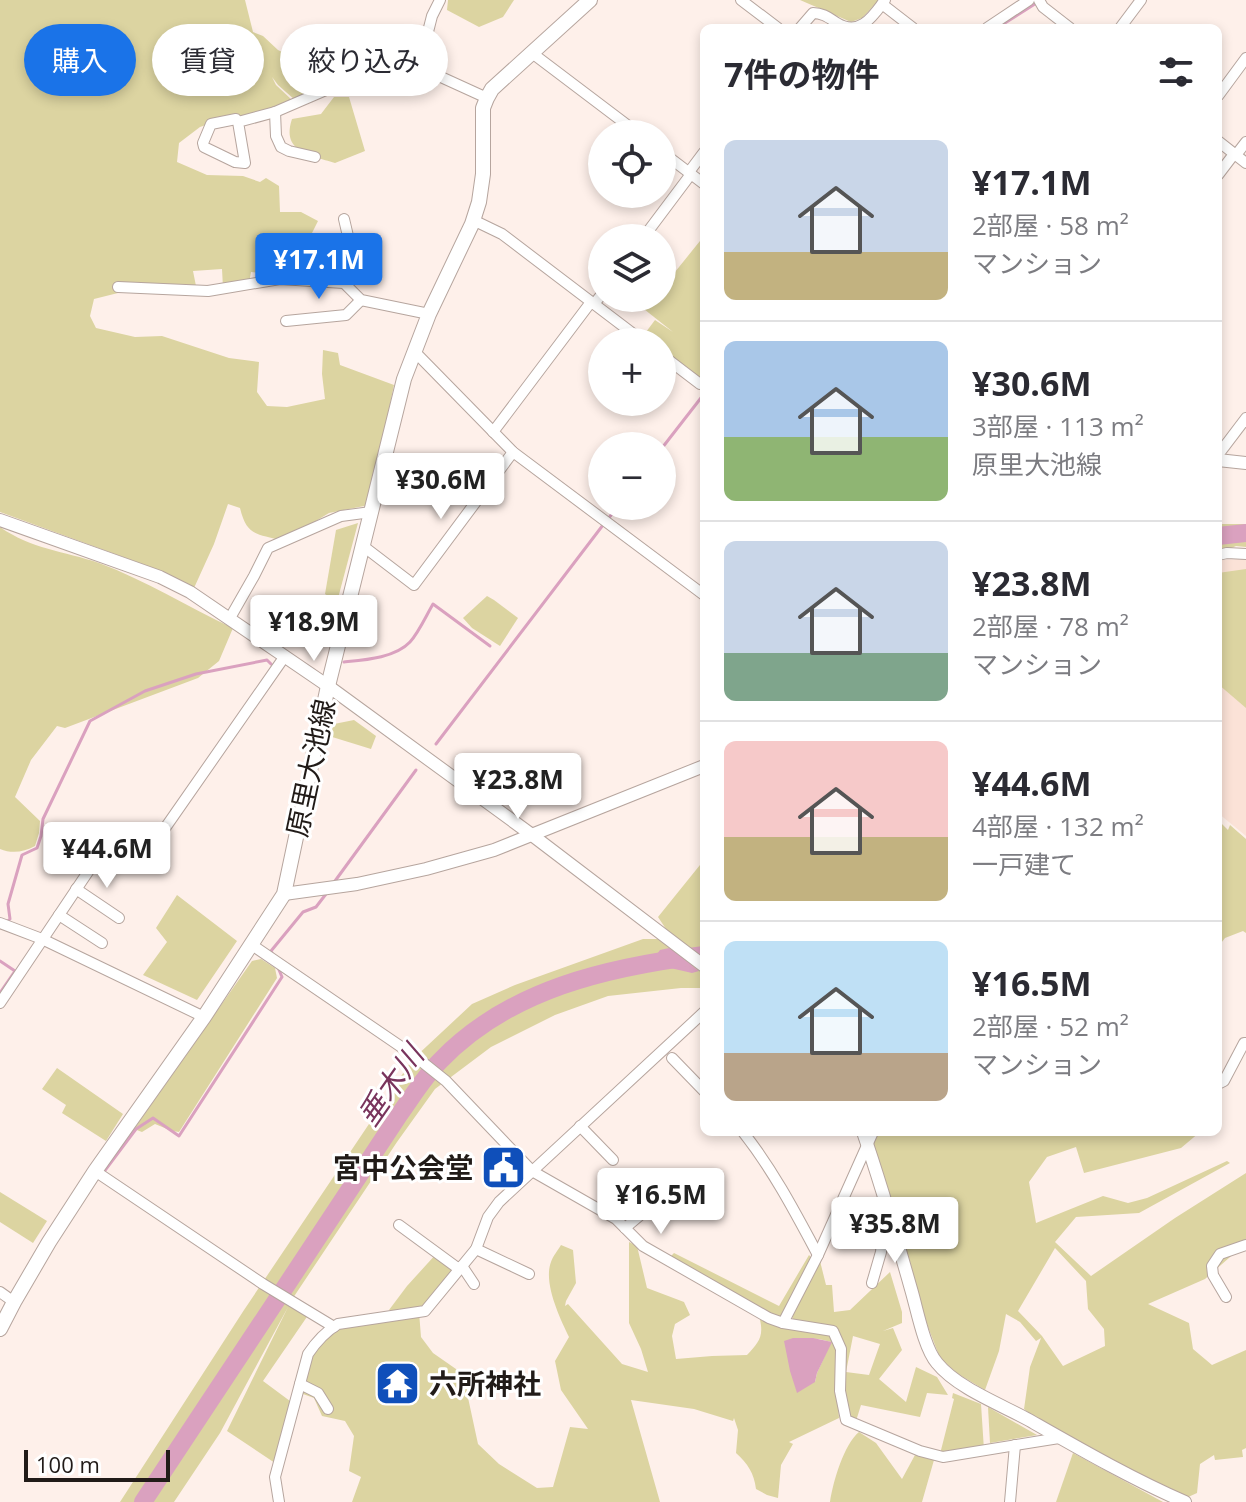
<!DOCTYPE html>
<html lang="ja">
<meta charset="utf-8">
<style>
body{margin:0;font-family:"Open Sans","Noto Sans JP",sans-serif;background:#f2f2f3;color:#2b2b33;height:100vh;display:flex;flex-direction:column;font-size:30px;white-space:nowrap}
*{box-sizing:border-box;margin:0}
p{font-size:26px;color:#7c7c81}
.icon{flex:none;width:44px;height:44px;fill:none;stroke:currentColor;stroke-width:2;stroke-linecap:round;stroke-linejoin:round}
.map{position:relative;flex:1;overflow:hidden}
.side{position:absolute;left:700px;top:24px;width:522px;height:1112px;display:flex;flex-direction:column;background:#fff;border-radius:12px;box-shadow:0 4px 12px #0003}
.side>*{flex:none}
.top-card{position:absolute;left:24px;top:24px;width:556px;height:72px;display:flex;gap:16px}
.buttons{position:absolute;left:588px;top:120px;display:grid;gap:16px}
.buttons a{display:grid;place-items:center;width:88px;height:88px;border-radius:50%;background:#fff;box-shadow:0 4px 12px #0003;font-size:40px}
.scale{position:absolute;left:24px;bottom:20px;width:146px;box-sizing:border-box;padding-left:8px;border:4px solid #211b18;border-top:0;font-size:22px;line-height:28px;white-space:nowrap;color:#211b18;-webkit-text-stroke:6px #fff;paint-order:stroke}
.price{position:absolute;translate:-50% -68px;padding:0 18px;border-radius:8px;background:#fff;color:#222;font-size:26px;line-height:52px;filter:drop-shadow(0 2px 4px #0008)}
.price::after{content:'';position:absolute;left:50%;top:48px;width:24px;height:18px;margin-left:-12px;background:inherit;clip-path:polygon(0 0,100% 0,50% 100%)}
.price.on{background:#1a73e8;color:#fff}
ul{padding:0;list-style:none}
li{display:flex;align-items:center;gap:24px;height:200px;padding:0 24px}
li+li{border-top:2px solid #e1e1e2}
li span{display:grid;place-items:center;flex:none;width:224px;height:160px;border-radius:12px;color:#555}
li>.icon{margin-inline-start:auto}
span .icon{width:96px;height:96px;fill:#fffc;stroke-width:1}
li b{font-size:34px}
h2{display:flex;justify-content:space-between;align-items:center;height:96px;padding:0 24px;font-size:34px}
.chip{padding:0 28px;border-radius:36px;background:#fff;box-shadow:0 4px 12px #0003;font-size:28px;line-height:72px}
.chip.on{background:#1a73e8;color:#fff}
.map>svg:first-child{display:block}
.built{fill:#fbe2d7}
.green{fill:#dcd4a1;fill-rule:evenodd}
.water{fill:#daa1bf}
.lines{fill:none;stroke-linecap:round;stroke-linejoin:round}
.stream{stroke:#daa1bf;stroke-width:3}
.river{stroke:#daa1bf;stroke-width:18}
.minor-casing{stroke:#b6a59e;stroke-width:12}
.tertiary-casing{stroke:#b6a59e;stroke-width:14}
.secondary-casing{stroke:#b6a59e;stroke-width:16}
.minor{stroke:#fff;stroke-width:10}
.tertiary{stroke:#fff;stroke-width:12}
.secondary{stroke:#fff;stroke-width:14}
.labels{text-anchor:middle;stroke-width:6;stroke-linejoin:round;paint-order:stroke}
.street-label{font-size:28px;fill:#211b18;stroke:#fff}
.poi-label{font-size:28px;font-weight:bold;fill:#211b18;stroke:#fff;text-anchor:end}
.water-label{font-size:30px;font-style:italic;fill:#79345c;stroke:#fff}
</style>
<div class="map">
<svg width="1246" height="1502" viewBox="0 0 1246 1502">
<rect width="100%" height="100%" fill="#fef0ea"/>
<!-- built -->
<path class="built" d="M1246,559V836L1218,813V560Z"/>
<!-- green -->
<g class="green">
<path d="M0,0H245L253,32L263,36L278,50L296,59L324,81L323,85L295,100L278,85L272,77L276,85L293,101L275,112L214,122L200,127L179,143L177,162L207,175L243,176L260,182L266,178L279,186L280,212H301L318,221L310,237L315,260L335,270L340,259L346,258L343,278L288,276L251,272L249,284L223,288L222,269L193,271L197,291L142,287L94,299L90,316L96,328L135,337L162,336L229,358L259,362L257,392L267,406L287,407L325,399L322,374L323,350L338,353L340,365L394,385L369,505L329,513L283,541C257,533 247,537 240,508L228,504L214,544L194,588L145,565L0,512Z"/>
<path d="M448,0H514L503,17L479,27L447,10Z"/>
<path d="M800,0H879L862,18L851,22Z"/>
<path d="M334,97H349L365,151L335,163C310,155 281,152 292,119L321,114Z"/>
<path d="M704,236V379L700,384L662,352V342H650L643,336L655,320L673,332L630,298H662V262L675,272Z"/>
<path d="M358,523L337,602L325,594L336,530Z"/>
<path d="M1218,524H1246V547L1236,546L1218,554Z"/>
<path d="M0,527C31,549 64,551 99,563C145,580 188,607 233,628L219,661L198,678L65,728L57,726L31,760L15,797L40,821L39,833L35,846C24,852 12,854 0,849Z"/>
<path d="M1246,569V708L1218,684V573Z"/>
<path d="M487,596L494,600L518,618L500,646L472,628L463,618Z"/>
<path d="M354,720L376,736L371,749L329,736V725Z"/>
<path d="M1218,820L1228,830L1230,825L1246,839V933L1243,931L1225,938L1218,947Z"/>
<path d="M704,860V988H681L608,996L555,1015L491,1047L435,1089L397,1142L293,1298L313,1308L263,1381L294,1404L275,1463L227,1431L288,1307L220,1433L174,1502H120L244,1310L412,1060L472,1004L515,985L643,939H677L670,935L658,917Z"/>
<path d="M177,895L237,941L197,1000L143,975L167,942L156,928Z"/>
<path d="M261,959L275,968L277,978L179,1132L172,1131L155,1124L142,1132L134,1129L252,961Z"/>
<path d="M57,1068L123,1114L106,1141L62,1113L66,1105L42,1089Z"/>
<path d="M878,1132H1200L1181,1148L1084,1173L1076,1147L1047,1157L1029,1182L1036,1223L1103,1196L1128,1203L1147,1198L1227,1161L1230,1163L1139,1213L1076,1217L1055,1242L1091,1276L1175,1218L1246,1173V1243L1205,1279L1148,1304L1189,1323L1193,1349L1212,1365L1246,1350V1448L1242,1450L1243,1457L1215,1460L1214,1455L1200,1464L1197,1493L1186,1498L1101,1456L1030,1414L1024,1409L1030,1367L1041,1338L1036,1341L1020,1322L1006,1314L999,1351L985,1390L958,1374L940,1358L928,1327L872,1145ZM1055,1248L1086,1281L1088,1309L1104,1329L1105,1346L1063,1366L1042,1336L1018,1311Z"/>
<path d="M0,1192L47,1221L33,1243L0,1222Z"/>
<path d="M629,1242L637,1246L647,1288L684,1302L690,1315L675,1324L672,1336L676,1359L712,1356L747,1355C758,1343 764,1337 760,1320L794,1322L791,1313L820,1261L826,1285H832L834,1312L850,1310L890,1272L902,1312V1323L883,1331L893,1328L902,1350L879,1379L906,1402L916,1367L937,1377L948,1395L927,1393L920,1417L861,1405L856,1421L848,1418L837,1389L839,1418L789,1442L793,1444L781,1465L778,1498L767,1495L756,1489C754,1473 748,1464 736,1453L738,1430L734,1418L733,1421L694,1409L631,1400L660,1502H352L361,1477L349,1471L354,1436L345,1421L322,1416L314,1398L303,1394L305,1371L310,1356L338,1324L395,1313L389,1310L407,1286L437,1253L458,1269L419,1312L421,1337L433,1353L466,1376L467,1393L478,1444L499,1464L537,1488L553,1487L570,1427L588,1429L561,1390L555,1361L569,1337C560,1318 543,1283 551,1262C553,1256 558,1250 561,1245L573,1250L576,1283L566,1301L565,1306L568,1304L622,1364L648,1372L641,1349L629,1323ZM853,1336L880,1344L869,1375L846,1372ZM793,1338L819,1339L831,1342L817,1373L815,1382Z"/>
<path d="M674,1253L779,1306L809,1255L813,1259L781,1322L667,1260Z"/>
<path d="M953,1393L981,1404L984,1450L940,1454L954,1399L952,1398Z"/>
<path d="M988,1407L1037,1435L990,1443Z"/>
<path d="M859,1432L876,1443L902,1479L915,1455L934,1460L922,1502H830C833,1482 844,1444 859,1432Z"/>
<path d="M1073,1453L1163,1502H1056Z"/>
</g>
<!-- water -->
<g class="water">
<path d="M669,948L699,971L692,973L666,967L631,972L630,967L650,964L660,950Z"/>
<path d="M793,1338H813L832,1342L817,1373L815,1382L797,1393L790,1371L784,1341Z"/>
</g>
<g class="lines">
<!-- stream -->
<g class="stream">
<path d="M997,28L1038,2"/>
<path d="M662,448L704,394"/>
<path d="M608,519L618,506"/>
<path d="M344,662C364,660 395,658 410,642C419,632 426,616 433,604L490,646"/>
<path d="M436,744L603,525"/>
<path d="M335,881L416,770"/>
<path d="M0,928L10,919L8,904L22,855L37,848L41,836L43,819L90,721L145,691L196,674L267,660L271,664"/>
<path d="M273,955L271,951L303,912L316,907L326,894"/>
<path d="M0,961L15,971L0,993"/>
<path d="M103,1173L136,1129L153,1118L179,1136L282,977L277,965"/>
</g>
<!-- river -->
<g class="river">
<path d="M1218,536L1246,533"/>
<path d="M143,1502L399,1115C412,1097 424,1077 440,1061C509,989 608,967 704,955"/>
</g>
<defs>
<g id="minor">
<path d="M741,0L778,28"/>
<path d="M1039,0L1043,7L1070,28"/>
<path d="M882,4L913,28"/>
<path d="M800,28L813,13C823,13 829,18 837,23C860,37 873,16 885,0"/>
<path d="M987,28L1029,0"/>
<path d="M1120,28L1141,0"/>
<path d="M532,53L639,134"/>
<path d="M419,67L432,16L440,0"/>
<path d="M1218,96L1246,58"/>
<path d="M275,112L276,136L281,147L289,151L315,157"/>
<path d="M238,122L245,163L235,162L204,147L203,143L211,124L236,119L238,122L275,112L326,90L419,67L487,98"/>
<path d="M1218,141L1246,163"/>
<path d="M662,152L704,184"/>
<path d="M1236,155L1246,142"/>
<path d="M689,172L704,152"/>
<path d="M1218,175L1234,154"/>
<path d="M344,219L351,249L344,283"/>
<path d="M473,220L502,234L644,342"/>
<path d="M643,238L691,174"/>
<path d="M118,287L208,291L280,279L344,283L361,300L429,314"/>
<path d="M594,304L602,294"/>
<path d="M286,321L346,315L361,300"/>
<path d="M414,351L513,452L704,595"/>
<path d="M662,355L700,384"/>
<path d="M493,432L591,302"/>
<path d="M1218,455L1246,418"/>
<path d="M363,546L414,585L513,452"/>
<path d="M1218,555L1227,553L1246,554"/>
<path d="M230,618L254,576L268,548L341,516L371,512"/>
<path d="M76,889L119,918"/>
<path d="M59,915L102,943"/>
<path d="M0,923L42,939L204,1017"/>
<path d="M252,945L416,1057L446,1081L532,1171L616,1219L643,1246L769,1318L783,1323L833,1331L841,1349L840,1391L846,1420L920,1451L943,1457L1059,1438"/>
<path d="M0,1003L106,845L140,864L285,656"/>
<path d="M672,1058L704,1091"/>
<path d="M1218,1084L1224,1081L1244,1043H1246"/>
<path d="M580,1126L613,1160"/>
<path d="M743,1132C773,1170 795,1212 818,1255"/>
<path d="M95,1171L263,1284L334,1327"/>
<path d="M399,1225L459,1269"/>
<path d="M625,1228L644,1212"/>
<path d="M476,1249L529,1274"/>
<path d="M462,1266L474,1284"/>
<path d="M872,1283L881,1252L883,1233L893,1228"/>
<path d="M0,1292L14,1302"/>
<path d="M1226,1297L1213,1275L1212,1266L1220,1254L1246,1245"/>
<path d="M783,1323L818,1255L873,1132"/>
<path d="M300,1384L318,1393L328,1409"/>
<path d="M279,1502L275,1477L308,1354C316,1342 325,1332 338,1324L425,1311L476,1249L488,1217L499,1202L704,1012"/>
<path d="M1010,1502L1015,1445"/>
</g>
<g id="tertiary">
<path d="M1218,460L1246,463"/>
<path d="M0,520L160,577L190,592L328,686L532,835L704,966"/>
<path d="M284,894L357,884L426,869L494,850L704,766"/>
<path d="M863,1132C881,1184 896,1236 911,1289C917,1309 924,1348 937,1363C957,1388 1002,1405 1029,1420C1080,1449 1132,1479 1185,1502"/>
</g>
<path id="secondary" d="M0,1329L14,1302L49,1242L95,1171L204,1017L284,894L328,686L404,379L429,314L472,224L479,202L483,174V108L487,98L492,89L590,0"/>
</defs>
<!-- minor casing -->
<use href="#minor" class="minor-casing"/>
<!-- tertiary casing -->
<use href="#tertiary" class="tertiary-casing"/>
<!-- secondary casing -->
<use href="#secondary" class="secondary-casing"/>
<!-- minor -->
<use href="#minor" class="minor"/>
<!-- tertiary -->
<use href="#tertiary" class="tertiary"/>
<!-- secondary -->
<use href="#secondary" class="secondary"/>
</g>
<!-- icons -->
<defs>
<symbol id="civic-square" viewBox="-11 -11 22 22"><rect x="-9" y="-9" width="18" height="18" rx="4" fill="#0f4fba" stroke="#fff"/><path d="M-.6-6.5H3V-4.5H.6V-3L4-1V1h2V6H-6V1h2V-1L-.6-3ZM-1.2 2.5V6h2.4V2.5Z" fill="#fff"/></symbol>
<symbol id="temple-square" viewBox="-11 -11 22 22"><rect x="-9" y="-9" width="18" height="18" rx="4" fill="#0f4fba" stroke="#fff"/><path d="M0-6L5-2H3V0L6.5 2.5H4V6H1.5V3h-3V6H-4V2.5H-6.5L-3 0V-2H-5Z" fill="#fff"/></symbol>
</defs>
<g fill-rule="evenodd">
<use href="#civic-square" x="478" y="1142" width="51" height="51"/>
<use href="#temple-square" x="372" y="1358" width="51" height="51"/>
</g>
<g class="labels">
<!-- street labels -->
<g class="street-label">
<text transform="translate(311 768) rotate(-78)" y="10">原里大池線</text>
</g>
<!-- poi labels -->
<g class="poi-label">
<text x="473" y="1178">宮中公会堂</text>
<text x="429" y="1394" text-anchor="start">六所神社</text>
</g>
<!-- water labels -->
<g class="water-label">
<text transform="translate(391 1086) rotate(-55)" y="10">垂木川</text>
</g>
</g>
</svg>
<div class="buttons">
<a><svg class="icon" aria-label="locate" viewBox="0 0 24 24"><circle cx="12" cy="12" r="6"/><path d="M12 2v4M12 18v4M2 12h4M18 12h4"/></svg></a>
<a><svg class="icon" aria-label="layers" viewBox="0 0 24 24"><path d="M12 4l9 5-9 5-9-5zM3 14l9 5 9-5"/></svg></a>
<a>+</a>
<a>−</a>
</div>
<div class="scale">100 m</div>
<b class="price on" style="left:319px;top:301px">¥17.1M</b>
<b class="price" style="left:441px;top:521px">¥30.6M</b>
<b class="price" style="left:314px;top:663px">¥18.9M</b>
<b class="price" style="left:518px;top:821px">¥23.8M</b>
<b class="price" style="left:107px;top:890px">¥44.6M</b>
<b class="price" style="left:661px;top:1236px">¥16.5M</b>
<b class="price" style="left:895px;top:1265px">¥35.8M</b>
<div class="top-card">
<a class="chip on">購入</a>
<a class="chip">賃貸</a>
<a class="chip">絞り込み</a>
</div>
<section class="side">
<h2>7件の物件<svg class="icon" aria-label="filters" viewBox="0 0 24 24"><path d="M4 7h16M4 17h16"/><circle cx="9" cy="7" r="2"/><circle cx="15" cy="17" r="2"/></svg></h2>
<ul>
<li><span style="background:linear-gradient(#c9d6e8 70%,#c2b280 0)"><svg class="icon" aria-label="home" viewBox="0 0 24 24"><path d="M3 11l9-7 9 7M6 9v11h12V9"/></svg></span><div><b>¥17.1M</b><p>2部屋 · 58 m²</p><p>マンション</p></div></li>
<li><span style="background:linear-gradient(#a9c7e8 60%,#8fb573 0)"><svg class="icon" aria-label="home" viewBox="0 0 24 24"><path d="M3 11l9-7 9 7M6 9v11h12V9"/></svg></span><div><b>¥30.6M</b><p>3部屋 · 113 m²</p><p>原里大池線</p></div></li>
<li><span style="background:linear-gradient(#c9d6e8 70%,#7fa58c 0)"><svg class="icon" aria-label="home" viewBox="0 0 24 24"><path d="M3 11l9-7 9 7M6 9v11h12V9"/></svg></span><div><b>¥23.8M</b><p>2部屋 · 78 m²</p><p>マンション</p></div></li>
<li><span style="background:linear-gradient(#f6c9c9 60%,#c2b280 0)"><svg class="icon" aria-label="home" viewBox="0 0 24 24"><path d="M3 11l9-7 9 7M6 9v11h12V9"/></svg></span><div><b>¥44.6M</b><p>4部屋 · 132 m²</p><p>一戸建て</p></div></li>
<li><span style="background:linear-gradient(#bfe0f5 70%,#b9a48a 0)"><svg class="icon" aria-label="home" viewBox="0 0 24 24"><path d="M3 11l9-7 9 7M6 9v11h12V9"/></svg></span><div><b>¥16.5M</b><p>2部屋 · 52 m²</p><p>マンション</p></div></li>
</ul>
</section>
</div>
